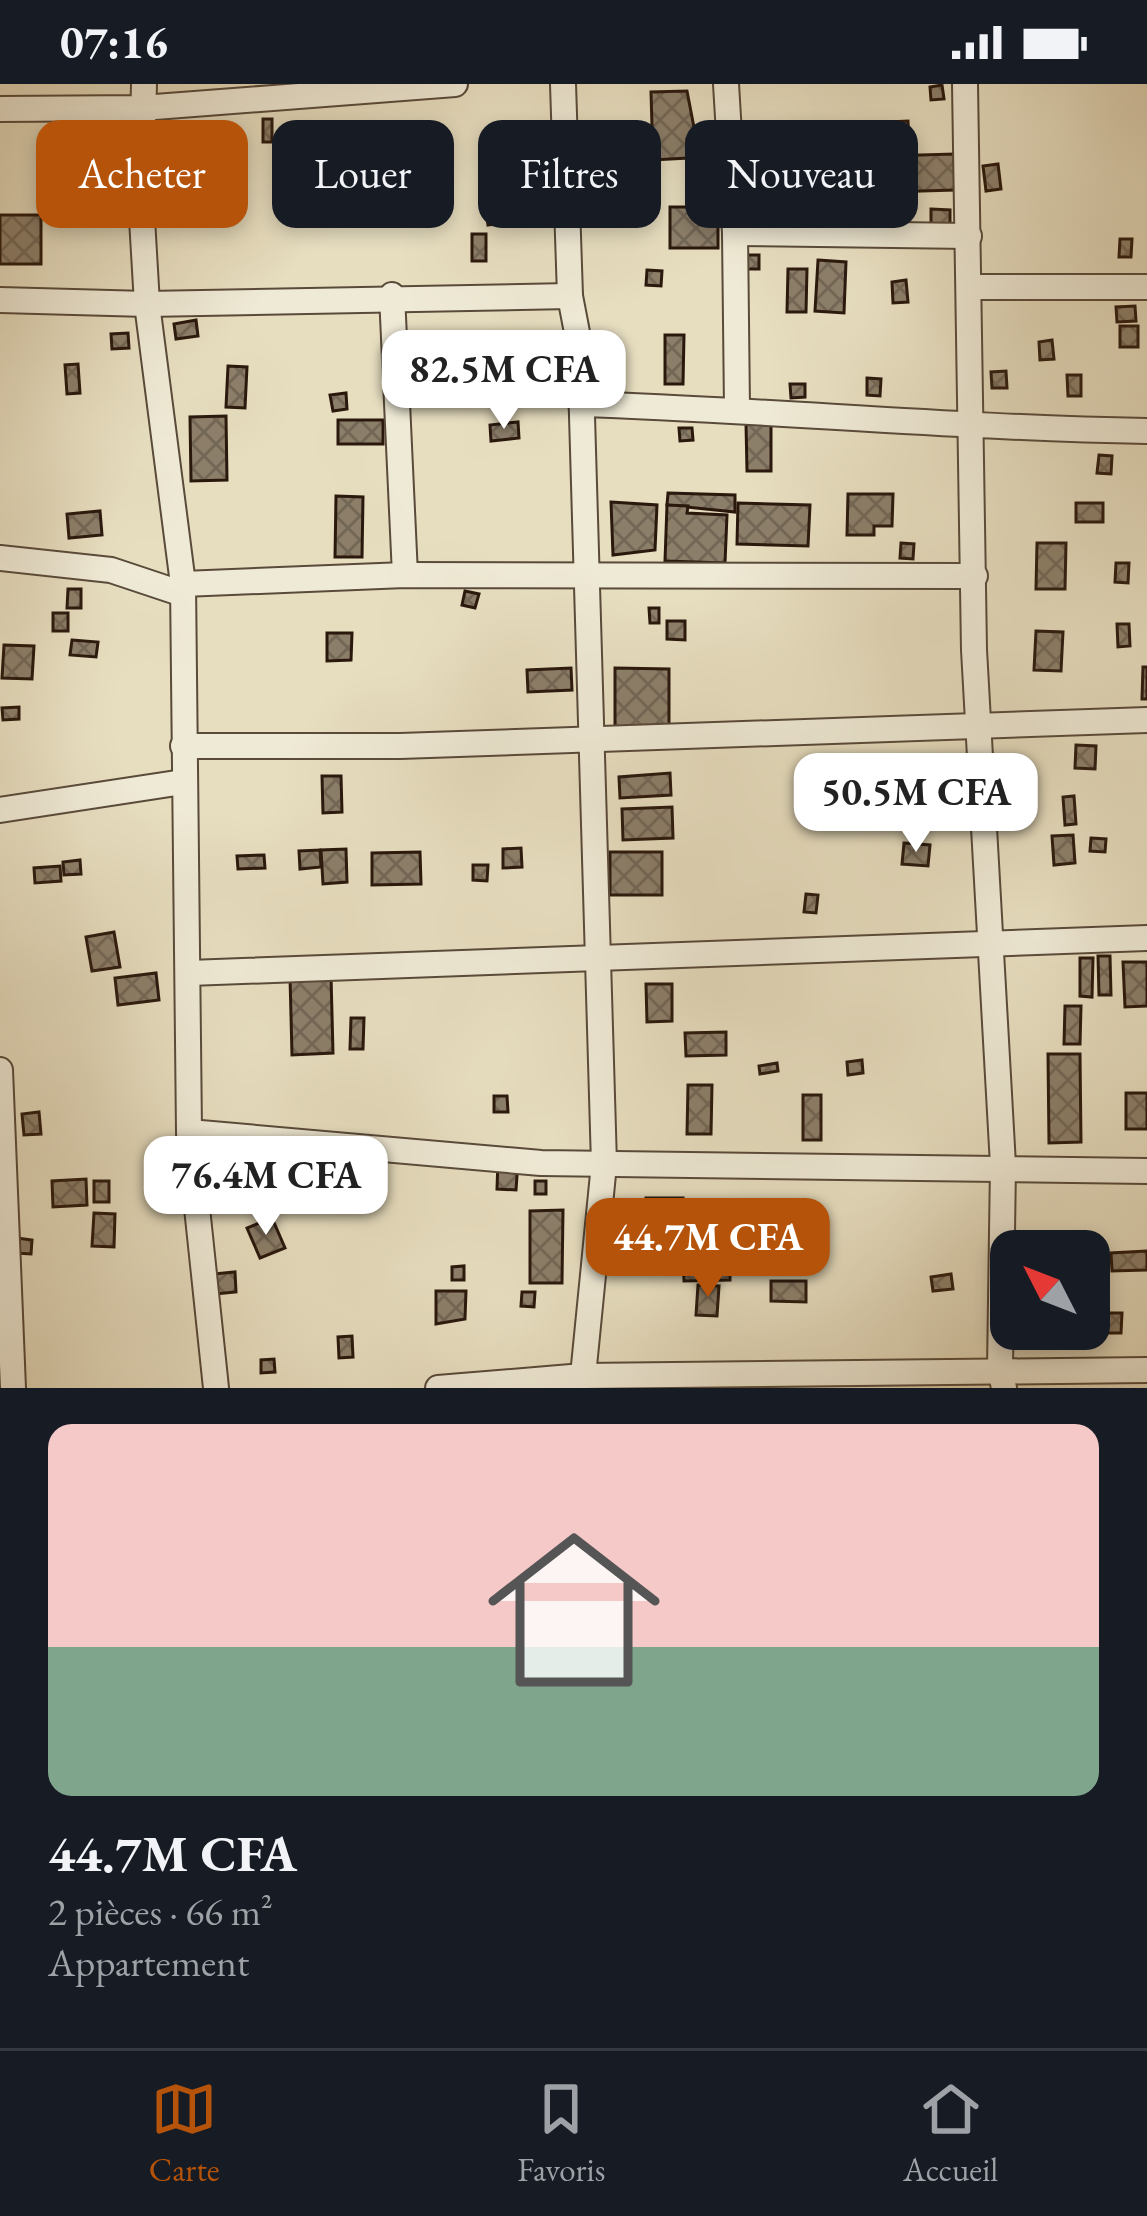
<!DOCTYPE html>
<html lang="fr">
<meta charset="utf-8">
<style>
body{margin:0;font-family:"EB Garamond",serif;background:#242831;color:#f1f3f6;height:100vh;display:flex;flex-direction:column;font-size:45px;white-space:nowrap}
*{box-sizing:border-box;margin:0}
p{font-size:39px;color:#9ea1a6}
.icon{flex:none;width:66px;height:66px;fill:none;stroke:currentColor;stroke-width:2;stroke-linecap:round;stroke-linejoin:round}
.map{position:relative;height:1304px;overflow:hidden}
.details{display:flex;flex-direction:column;background:#171b24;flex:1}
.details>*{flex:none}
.guide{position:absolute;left:36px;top:36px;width:1077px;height:108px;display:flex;gap:24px}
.needle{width:78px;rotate:312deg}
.tools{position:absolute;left:990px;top:1146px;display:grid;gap:24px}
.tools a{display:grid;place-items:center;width:120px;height:120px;border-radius:24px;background:#171b24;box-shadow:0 6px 18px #0003;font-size:60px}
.price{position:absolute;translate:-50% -102px;padding:0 27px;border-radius:24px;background:#fff;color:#222;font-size:39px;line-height:78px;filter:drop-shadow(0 3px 6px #0008)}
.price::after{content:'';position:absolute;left:50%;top:72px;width:36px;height:27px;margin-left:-18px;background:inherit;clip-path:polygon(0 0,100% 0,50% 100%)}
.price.active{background:#b45309;color:#fff}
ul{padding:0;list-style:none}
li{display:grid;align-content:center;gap:24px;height:636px;padding:0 48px}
li span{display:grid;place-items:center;height:372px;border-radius:24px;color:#555}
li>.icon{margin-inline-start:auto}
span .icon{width:216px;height:216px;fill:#fffc;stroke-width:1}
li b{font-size:51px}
.pill{padding:0 42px;border-radius:24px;background:#171b24;box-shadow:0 6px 18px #0003;font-size:42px;line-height:108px}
.pill.active{background:#b45309;color:#fff}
.status{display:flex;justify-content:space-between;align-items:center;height:84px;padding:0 60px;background:#171b24;direction:ltr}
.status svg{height:33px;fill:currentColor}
.menu{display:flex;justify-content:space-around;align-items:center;height:168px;border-top:3px solid #363941;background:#171b24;font-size:33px;color:#9ea1a6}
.menu a{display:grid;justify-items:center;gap:6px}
.menu .active{color:#b45309}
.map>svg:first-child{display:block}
.building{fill:url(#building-cross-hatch);stroke:#2a180d;stroke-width:3}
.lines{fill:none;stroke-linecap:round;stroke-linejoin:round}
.minor-casing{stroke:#594a3a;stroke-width:28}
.minor{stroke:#efead6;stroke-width:24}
</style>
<div class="status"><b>07:16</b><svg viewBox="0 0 49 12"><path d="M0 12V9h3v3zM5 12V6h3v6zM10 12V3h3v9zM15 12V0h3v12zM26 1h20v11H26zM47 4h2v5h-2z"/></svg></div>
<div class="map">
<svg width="1147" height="1304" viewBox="0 0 1147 1304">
<defs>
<pattern id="building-cross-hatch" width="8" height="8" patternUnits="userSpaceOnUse" patternTransform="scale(3)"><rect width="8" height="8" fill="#8c7f6a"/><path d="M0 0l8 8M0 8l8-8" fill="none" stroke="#736756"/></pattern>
</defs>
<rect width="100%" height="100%" fill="#e7dec0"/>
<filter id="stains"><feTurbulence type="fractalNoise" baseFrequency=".00167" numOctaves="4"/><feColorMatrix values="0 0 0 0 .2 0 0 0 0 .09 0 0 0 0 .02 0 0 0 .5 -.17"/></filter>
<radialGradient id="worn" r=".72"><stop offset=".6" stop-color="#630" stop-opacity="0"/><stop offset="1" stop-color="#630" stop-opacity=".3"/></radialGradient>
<!-- building -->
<g class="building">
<path d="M942,1L944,15L931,16L930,3Z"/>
<path d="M687,7L696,54L687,55L688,74L653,76L651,8Z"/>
<rect x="263" y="35" width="9" height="23"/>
<path d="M908,37L909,59L890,60L889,38Z"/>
<path d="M616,46L651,47L649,101L611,100Z"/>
<path d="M51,66L76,67L74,98L50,97Z"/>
<path d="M954,70L955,106L888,108L887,72Z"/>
<path d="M998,80L1001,105L986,107L983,82Z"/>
<path d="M176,85L196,86L195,113L174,112Z"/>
<path d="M581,105H631V131L581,132Z"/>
<path d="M306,109L320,110L318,127L305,125Z"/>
<path d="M512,109L516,137L488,141L484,114Z"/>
<path d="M389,111V124L370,125L369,112Z"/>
<rect x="670" y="123" width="48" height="41"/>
<path d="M931,125L950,126V141L931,140Z"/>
<rect x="0" y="131" width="41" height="49"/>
<rect x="472" y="150" width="14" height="27"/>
<path d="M1120,155H1132L1131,173H1119Z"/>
<rect x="745" y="171" width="14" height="14"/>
<path d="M818,176L846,178L844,229L815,227Z"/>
<path d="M788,185H807L806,228H787Z"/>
<path d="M647,186L662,187L661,202L646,201Z"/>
<path d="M906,196L908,218L893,219L892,198Z"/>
<path d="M1135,222L1136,237L1117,238L1116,223Z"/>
<path d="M196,236L198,252L176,255L174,240Z"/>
<rect x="1120" y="242" width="18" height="21"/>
<path d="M128,249L129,264L112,265L111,250Z"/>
<path d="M665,251H684L683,300H665Z"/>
<path d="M1052,256L1054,275L1040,276L1039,258Z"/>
<path d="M487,267L503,268L502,280H487Z"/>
<path d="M595,278H611L610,304H594Z"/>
<path d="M78,280L80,309L67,310L65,281Z"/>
<path d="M228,282L247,283L245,324L226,323Z"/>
<path d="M1006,287L1007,304H992L991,288Z"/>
<path d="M1067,291H1081V312H1068Z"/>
<path d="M867,294L881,295L880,312L867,311Z"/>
<path d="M790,300H805V313L791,314Z"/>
<path d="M346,309L347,325L333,327L330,311Z"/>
<path d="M226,332L227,396L191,397L190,333Z"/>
<rect x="338" y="336" width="45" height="24"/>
<path d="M518,338L519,354L491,357L490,341Z"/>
<path d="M746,340H771V387H747Z"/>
<path d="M679,344H692L693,356L680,357Z"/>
<path d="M1099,371L1112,372L1111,390L1097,389Z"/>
<path d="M668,409L735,411V428L667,421Z"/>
<path d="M848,410H893L892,442H874V451H847Z"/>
<path d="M336,412L363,413L362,473H335Z"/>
<path d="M611,418L657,421L655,466L613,471Z"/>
<path d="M738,419L810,421L808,462L737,460Z"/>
<rect x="1076" y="419" width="27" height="19"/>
<path d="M667,421L688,422L687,429L727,431L725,479L665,477Z"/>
<path d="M100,427L102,451L69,454L67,430Z"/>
<path d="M901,459L914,460L913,475L900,474Z"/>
<path d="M1037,459H1066L1065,505H1036Z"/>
<path d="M1116,479H1129L1128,499L1115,498Z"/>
<path d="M68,505H81V524H67Z"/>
<path d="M465,507L479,510L475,524L462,521Z"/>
<path d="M649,524H659V539H650Z"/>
<rect x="53" y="529" width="15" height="18"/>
<path d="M667,537H685V556L667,555Z"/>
<path d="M1117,540H1129L1130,562L1118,563Z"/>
<path d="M1036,547L1063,548L1061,587L1034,586Z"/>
<path d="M327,549H352L351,576L327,577Z"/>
<path d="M72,556L98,558L96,573L70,571Z"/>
<path d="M4,561L34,562L32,595L2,594Z"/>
<path d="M1143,583H1147V615H1142Z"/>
<path d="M571,584L572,606L528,608L527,586Z"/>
<path d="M615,584L669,585V647H615Z"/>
<path d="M19,623V635L3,636L2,624Z"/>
<path d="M1076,661L1096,662L1095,685L1075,684Z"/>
<path d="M903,671L905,690L893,691L891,672Z"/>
<path d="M670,689L671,711L620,714L619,693Z"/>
<path d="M322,692H341L342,728L323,729Z"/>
<path d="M1074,712L1076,740L1065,741L1063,713Z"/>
<path d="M1019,713L1022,741L1009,743L1006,714Z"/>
<path d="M672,723L673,754L623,756L622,725Z"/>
<path d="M1073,751L1075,779L1054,781L1052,752Z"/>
<path d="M1091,754L1106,755L1105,768L1090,767Z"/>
<path d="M904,759L930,761L928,782L902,780Z"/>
<path d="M521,764L522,783L503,784V765Z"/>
<path d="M346,765L347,798L323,800L321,766Z"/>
<path d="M320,766L321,783L300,785L299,767Z"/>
<path d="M420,768L421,800L372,801V769Z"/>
<rect x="610" y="768" width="52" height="43"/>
<path d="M264,771L265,784L238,785L237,772Z"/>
<path d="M80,776L81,790L64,791L63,778Z"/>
<path d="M473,781H488L487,797L473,796Z"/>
<path d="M60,782L61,797L35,799L34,784Z"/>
<path d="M806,810L818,811L816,829L804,828Z"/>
<path d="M114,848L120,883L92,887L86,853Z"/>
<path d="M1098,872H1110L1111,911H1099Z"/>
<path d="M1080,874H1093L1092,913L1080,912Z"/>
<path d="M1123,878H1147V922L1125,923Z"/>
<path d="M156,889L159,916L118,921L115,894Z"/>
<path d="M331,892L333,969L292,971L290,893Z"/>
<path d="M646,900H672V937L647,938Z"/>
<path d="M1065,922H1081L1080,960H1064Z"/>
<path d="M351,934H364L363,965H350Z"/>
<path d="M726,948V971L686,972L685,949Z"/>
<path d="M1048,970H1080L1081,1058L1049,1059Z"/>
<path d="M862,976L863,989L848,991L847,978Z"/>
<path d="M777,979L778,987L760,990L759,982Z"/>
<path d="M688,1001H712L711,1050H687Z"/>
<rect x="1126" y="1009" width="21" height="36"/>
<rect x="803" y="1011" width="18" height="45"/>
<path d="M494,1012H507L508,1028H494Z"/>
<path d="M39,1028L41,1050L24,1051L22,1030Z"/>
<path d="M286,1064L315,1065L314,1081L285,1079Z"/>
<path d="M498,1076L518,1077L516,1106L497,1105Z"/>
<path d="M260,1084L275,1086L273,1097L259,1095Z"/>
<path d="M86,1095L87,1121L53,1123L52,1097Z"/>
<rect x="94" y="1097" width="15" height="21"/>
<rect x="535" y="1097" width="11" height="13"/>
<path d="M646,1114H683V1157L646,1158Z"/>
<path d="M563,1126L562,1199H530V1127Z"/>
<path d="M94,1129L115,1130L114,1163L92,1162Z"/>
<path d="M756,1130L757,1159L745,1160L744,1131Z"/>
<path d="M272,1134L285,1164L260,1174L247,1144Z"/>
<path d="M719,1139L721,1170L693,1172L691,1141Z"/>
<path d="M17,1154L32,1156L31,1170L16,1169Z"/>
<path d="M1147,1167V1186L1112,1187L1111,1169Z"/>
<path d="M730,1173V1196L684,1197L683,1175Z"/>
<path d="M464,1182V1196H452V1183Z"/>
<path d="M235,1188L236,1208L214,1210L213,1190Z"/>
<path d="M951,1190L953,1205L933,1207L931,1193Z"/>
<path d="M771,1197H806V1218L771,1217Z"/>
<path d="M698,1201L719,1202L717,1232L696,1231Z"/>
<path d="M436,1207H466L465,1235L436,1240Z"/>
<path d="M522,1208H535L534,1223L521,1222Z"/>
<path d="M1107,1229H1122L1121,1249H1106Z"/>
<path d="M352,1252L353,1273L339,1274L338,1253Z"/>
<path d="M274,1275L275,1288L261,1289V1276Z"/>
</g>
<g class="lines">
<defs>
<g id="minor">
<path d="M144,0L141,118L147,220L183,500L189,1048L216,1304"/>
<path d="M563,0L570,212L580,264L604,1080L583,1292"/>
<path d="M726,0L735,149L737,324"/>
<path d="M965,0L974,566L1003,1081L1000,1285L1004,1304"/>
<path d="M0,25L142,24L455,0"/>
<path d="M735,149L969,152"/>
<path d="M970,203H1147"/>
<path d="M392,211L405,491"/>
<path d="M0,216L147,220L570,212"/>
<path d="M581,320C770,326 958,344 1147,347"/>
<path d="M0,474L111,486L183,510"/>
<path d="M183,500L405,491L975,492"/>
<path d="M183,662H400L1147,636"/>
<path d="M0,726L183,698"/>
<path d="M189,889L1147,854"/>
<path d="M0,986L13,1304"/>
<path d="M189,1048L541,1079L1147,1087"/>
<path d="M438,1304L583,1292L1147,1286"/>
</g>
</defs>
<!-- minor casing -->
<use href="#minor" class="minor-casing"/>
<!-- minor -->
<use href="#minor" class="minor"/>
</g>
<rect width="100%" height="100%" filter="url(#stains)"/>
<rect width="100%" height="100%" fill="url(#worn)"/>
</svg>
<div class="tools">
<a><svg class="needle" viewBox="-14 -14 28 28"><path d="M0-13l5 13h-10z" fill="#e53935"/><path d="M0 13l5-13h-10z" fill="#9ea1a6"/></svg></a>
</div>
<b class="price" style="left:504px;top:348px">82.5M CFA</b>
<b class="price" style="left:916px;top:771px">50.5M CFA</b>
<b class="price" style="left:266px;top:1154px">76.4M CFA</b>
<b class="price active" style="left:708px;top:1216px">44.7M CFA</b>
<div class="guide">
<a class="pill active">Acheter</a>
<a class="pill">Louer</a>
<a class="pill">Filtres</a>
<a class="pill">Nouveau</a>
</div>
</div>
<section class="details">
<ul>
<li><span style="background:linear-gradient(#f6c9c9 60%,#7fa58c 0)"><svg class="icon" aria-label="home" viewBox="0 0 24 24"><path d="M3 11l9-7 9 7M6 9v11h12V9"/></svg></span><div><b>44.7M CFA</b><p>2 pièces · 66 m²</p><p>Appartement</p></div></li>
</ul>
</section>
<nav class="menu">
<a class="active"><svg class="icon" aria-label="map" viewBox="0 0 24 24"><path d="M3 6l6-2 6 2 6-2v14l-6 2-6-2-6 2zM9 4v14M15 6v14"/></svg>Carte</a>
<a><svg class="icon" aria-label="saved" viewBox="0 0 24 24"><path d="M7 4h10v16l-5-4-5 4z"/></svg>Favoris</a>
<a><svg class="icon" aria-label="home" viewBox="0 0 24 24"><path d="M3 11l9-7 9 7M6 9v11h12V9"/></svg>Accueil</a>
</nav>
